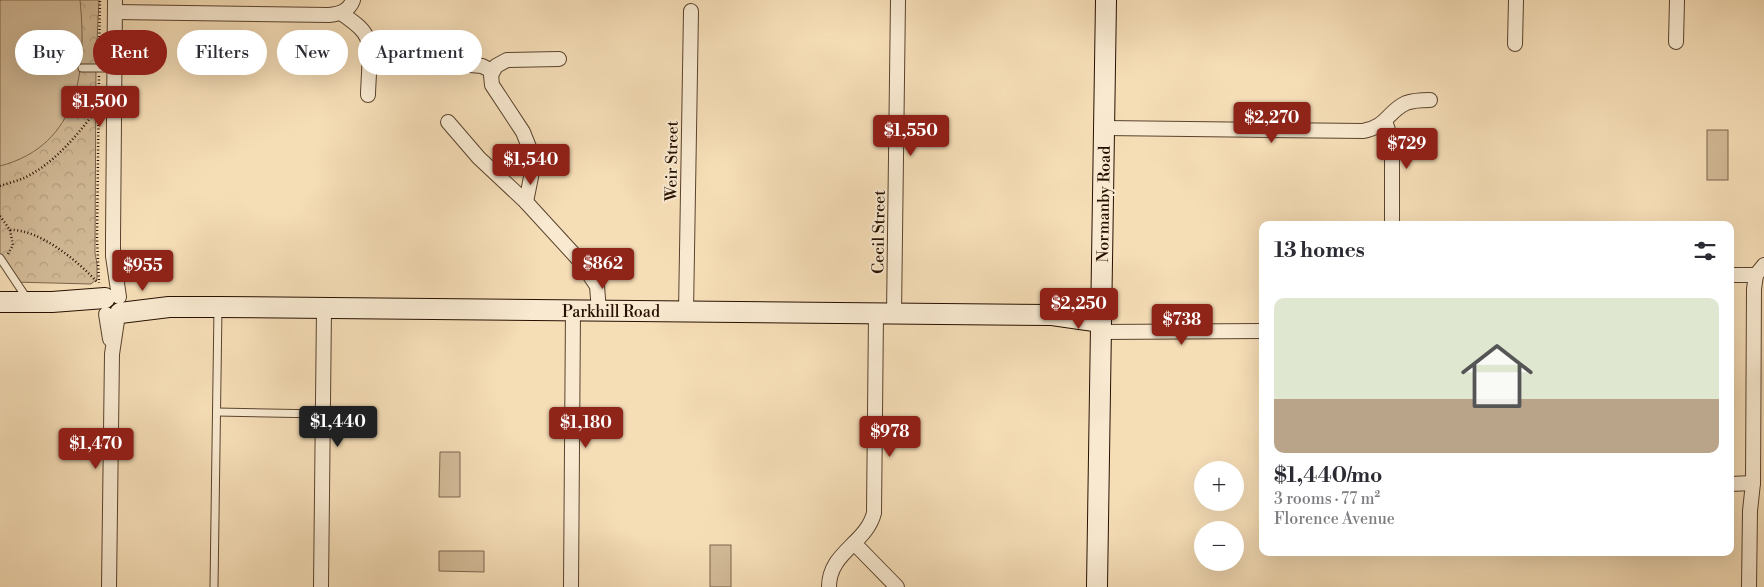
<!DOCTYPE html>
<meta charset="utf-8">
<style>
body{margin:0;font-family:"Libre Bodoni",serif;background:#f7f7f7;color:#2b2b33;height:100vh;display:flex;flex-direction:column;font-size:19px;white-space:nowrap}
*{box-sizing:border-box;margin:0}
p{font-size:16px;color:#7c7c81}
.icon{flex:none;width:28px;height:28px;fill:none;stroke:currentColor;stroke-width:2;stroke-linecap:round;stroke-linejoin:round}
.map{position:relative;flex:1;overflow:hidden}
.drawer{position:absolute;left:1259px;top:221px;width:475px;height:335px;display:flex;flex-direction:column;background:#fff;border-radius:10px;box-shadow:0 5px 20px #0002}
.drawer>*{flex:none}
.guide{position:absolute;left:15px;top:30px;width:475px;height:45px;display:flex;gap:10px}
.controls{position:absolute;left:1194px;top:461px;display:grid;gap:10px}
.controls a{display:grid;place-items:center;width:50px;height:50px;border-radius:50%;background:#fff;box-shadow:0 5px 20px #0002;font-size:25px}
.price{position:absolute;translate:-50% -42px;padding:0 11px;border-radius:5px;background:#8f2418;color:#fff;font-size:16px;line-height:32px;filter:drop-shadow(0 1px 2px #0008)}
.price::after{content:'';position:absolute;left:50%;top:30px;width:15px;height:11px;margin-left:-8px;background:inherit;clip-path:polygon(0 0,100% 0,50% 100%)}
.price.on{background:#222;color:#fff}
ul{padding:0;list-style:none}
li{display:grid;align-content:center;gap:10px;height:265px;padding:0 15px}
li+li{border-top:1px solid #e1e1e2}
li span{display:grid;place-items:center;height:155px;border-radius:10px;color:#555}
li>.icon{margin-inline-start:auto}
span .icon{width:90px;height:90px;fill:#fffc;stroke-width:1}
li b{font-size:21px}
h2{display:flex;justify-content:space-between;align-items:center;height:60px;padding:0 15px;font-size:21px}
.pill{padding:0 18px;border-radius:22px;background:#fff;box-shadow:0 5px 20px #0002;font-size:18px;line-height:45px}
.pill.on{background:#8f2418;color:#fff}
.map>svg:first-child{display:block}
.forest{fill:url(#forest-crowns);stroke:#7c654c}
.pitch{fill:#d2ba97;stroke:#7c654c}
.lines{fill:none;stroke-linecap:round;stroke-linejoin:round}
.lane-casing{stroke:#5a432e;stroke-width:9}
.street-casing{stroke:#5a432e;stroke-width:16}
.secondary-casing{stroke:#271000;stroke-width:22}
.path{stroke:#271000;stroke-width:2.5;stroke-dasharray:1 2.5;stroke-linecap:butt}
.lane{stroke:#f8e9d0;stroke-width:7}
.street{stroke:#f8e9d0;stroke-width:14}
.secondary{stroke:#f8e9d0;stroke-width:20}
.labels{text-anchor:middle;stroke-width:4;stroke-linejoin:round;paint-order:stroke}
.street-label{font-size:16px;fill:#271000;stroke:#f8e9d0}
</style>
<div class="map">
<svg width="1764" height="587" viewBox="0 0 1764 587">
<defs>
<pattern id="forest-crowns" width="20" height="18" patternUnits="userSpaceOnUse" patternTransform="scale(1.25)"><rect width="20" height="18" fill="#d2ba97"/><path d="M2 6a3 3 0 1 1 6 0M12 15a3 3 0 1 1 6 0" fill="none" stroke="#b49f80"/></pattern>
</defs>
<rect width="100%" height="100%" fill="#f5ddb6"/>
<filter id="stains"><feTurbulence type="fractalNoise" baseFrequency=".004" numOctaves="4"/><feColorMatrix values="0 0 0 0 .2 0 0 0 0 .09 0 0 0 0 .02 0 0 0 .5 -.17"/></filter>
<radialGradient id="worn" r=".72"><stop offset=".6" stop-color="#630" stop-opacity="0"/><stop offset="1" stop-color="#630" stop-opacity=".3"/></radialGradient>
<!-- forest -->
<path class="forest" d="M0,0H99L96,63L95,253L97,264V279L91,284L12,282L0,263Z"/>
<!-- pitch -->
<g class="pitch">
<path d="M0,0H80C87,69 80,145 0,166Z"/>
<rect x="1707" y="130" width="21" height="50"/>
<path d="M440,452H460V497H439Z"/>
<rect x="710" y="545" width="21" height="42"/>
<path d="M439,551H484V572L439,571Z"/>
</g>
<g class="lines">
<defs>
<g id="lane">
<path d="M82,68H114"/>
<path d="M0,258L28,300"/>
<path d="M217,412L324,414"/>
<path d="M214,587L218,308"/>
</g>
<g id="street">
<path d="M115,0L113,238V256L119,297"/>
<path d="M115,12L329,15C340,14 349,11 353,0"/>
<path d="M341,13C350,20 363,27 367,38C372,49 368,82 368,95"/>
<path d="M1676,42L1677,0"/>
<path d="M1515,44L1516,0"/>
<path d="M447,63L482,66L492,71"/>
<path d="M1385,121L1392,142V225"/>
<path d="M448,122L479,158L526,202L580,261L597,286L599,311"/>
<path d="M1105,128L1363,131C1387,127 1388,111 1406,103C1414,100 1422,100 1430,100"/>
<path d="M526,202L532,172L531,152L523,132L492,85L491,75L496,66L507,60L559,59"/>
<path d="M1730,275H1756"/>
<path d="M686,312L691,11"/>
<path d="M106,314L110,339"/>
<path d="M894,314L898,0"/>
<path d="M1101,332L1262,331"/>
<path d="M1730,484L1753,483"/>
<path d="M854,543L897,587"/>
<path d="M109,587L112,354L118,314"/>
<path d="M321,587L324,309"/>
<path d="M571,587L573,311"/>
<path d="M829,587C829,552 866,544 874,513L876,314"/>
<path d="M1749,587L1750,511L1753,483L1754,289L1756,275L1764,265"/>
</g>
<g id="secondary">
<path d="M0,302H52L105,298"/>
<path d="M120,313L169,307H218L1052,315L1101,322"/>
<path d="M1097,587L1106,0"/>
</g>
</defs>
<!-- lane casing -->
<use href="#lane" class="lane-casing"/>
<!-- street casing -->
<use href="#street" class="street-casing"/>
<!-- secondary casing -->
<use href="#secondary" class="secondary-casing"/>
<!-- path -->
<g class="path">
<path d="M99,58L100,0"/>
<path d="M99,76L97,239L99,283"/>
<path d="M0,186C8,183 18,181 26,177C56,162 78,134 98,108"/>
<path d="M0,216L10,230C39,229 78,261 97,282"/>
<path d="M8,254L13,245L10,230"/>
</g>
<!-- lane -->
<use href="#lane" class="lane"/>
<!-- street -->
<use href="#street" class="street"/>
<!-- secondary -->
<use href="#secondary" class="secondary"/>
</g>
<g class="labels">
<!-- street labels -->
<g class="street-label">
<text transform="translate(671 161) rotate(-89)" y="6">Weir Street</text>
<text transform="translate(1103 204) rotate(-89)" y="6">Normanby Road</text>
<text transform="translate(878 232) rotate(-89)" y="6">Cecil Street</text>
<text x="611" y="317">Parkhill Road</text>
</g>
</g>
<rect width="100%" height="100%" filter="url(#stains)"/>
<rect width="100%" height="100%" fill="url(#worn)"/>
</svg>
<div class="controls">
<a>+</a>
<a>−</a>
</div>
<b class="price" style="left:100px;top:128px">$1,500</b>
<b class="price" style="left:1272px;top:144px">$2,270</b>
<b class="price" style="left:911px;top:157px">$1,550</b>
<b class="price" style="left:1407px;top:170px">$729</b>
<b class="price" style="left:531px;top:186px">$1,540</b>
<b class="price" style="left:603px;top:290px">$862</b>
<b class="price" style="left:143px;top:292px">$955</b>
<b class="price" style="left:1079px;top:330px">$2,250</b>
<b class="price" style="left:1182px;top:346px">$738</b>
<b class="price on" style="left:338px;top:448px">$1,440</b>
<b class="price" style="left:586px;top:449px">$1,180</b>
<b class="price" style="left:890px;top:458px">$978</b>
<b class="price" style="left:96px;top:470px">$1,470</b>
<div class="guide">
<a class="pill">Buy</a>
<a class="pill on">Rent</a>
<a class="pill">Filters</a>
<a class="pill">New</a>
<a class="pill">Apartment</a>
</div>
<section class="drawer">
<h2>13 homes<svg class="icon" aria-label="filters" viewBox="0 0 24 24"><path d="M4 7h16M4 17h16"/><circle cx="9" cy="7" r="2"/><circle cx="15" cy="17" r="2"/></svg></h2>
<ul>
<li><span style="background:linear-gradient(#dfe7d0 65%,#b9a48a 0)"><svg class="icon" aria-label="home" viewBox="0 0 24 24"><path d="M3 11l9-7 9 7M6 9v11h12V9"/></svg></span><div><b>$1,440/mo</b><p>3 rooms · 77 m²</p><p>Florence Avenue</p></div></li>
</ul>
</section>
</div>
